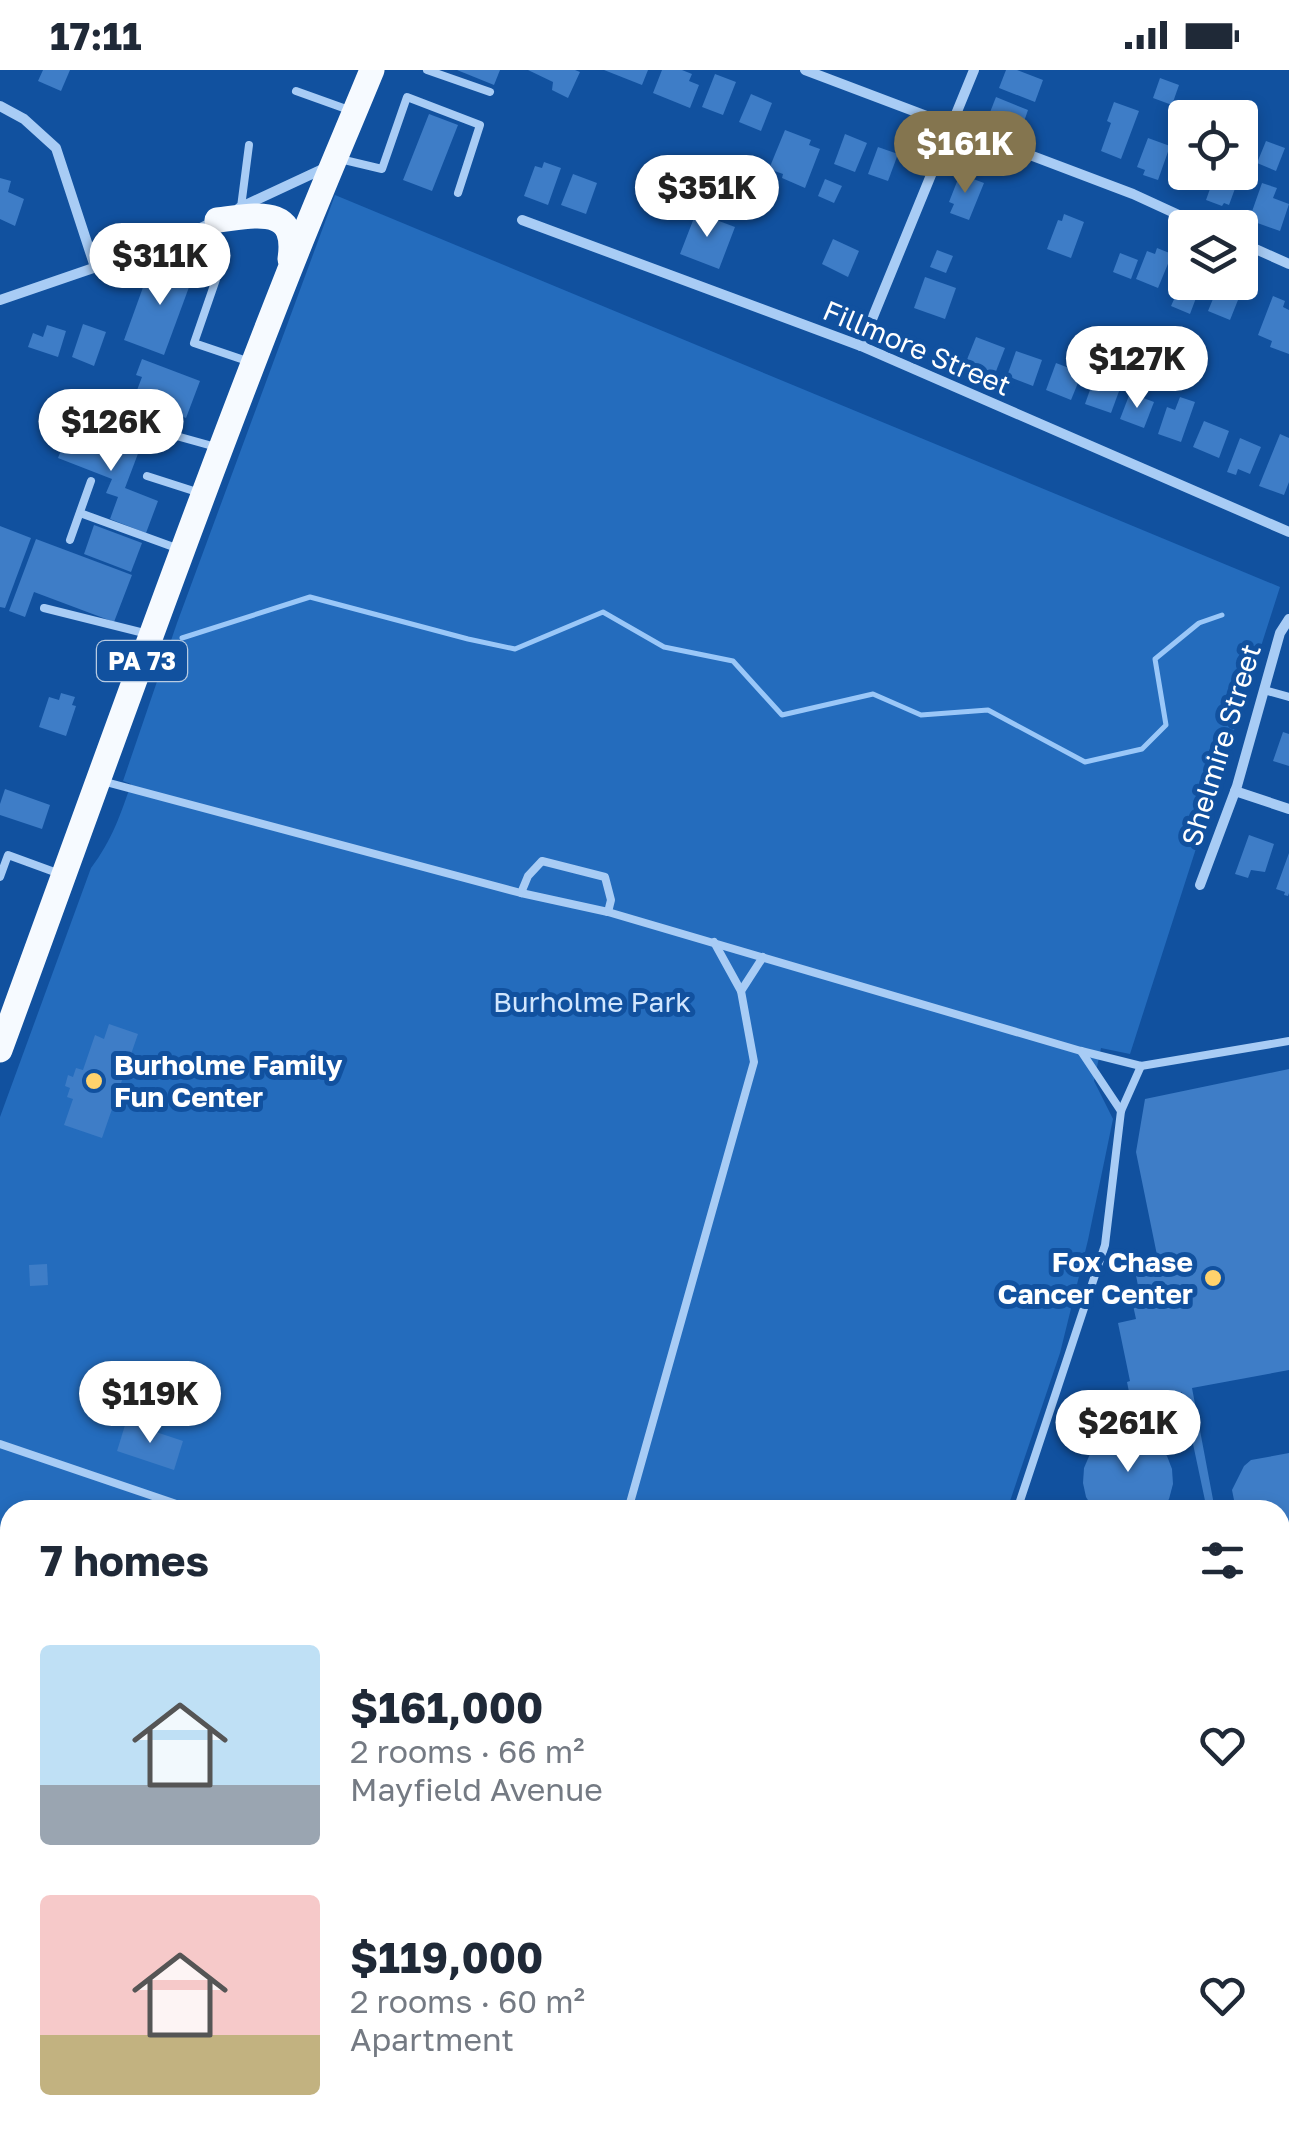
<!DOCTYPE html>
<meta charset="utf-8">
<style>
body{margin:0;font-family:"Golos Text",sans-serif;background:#f6f6f7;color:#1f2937;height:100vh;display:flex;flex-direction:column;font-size:38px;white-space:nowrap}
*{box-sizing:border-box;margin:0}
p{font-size:32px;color:#747a83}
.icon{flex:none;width:55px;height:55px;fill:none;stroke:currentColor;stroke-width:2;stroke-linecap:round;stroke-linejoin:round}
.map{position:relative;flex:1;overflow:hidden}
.panel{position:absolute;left:0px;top:1430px;width:1290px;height:642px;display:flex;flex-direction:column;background:#fff;border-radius:30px 30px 0 0;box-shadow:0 5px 15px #0003}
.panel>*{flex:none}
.fabs{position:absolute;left:1168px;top:30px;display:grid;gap:20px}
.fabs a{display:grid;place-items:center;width:90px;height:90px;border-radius:10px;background:#fff;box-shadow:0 5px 15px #0003;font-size:50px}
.price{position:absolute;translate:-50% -85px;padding:0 22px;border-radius:35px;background:#fff;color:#222;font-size:32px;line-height:65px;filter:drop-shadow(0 2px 5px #0008)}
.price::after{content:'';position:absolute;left:50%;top:60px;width:30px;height:22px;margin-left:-15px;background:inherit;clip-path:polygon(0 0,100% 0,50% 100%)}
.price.selected{background:#84754f;color:#fff}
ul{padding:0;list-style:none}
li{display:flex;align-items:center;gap:30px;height:250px;padding:0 40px}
li span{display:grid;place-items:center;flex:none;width:280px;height:200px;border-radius:10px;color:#555}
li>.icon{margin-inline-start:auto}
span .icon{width:120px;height:120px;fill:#fffc;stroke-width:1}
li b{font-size:42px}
h2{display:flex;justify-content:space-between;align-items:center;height:120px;padding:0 40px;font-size:42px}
.status{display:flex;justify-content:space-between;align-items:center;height:70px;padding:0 50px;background:#fff;direction:ltr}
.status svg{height:28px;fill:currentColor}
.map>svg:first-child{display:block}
.green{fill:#246cbd}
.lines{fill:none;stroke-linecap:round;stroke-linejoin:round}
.stream{stroke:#9ac7f8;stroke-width:5}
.building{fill:#3e7dc7}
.lane{stroke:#a8ccf5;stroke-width:8}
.street{stroke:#a8ccf5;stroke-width:10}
.secondary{stroke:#d9e9fd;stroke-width:20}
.primary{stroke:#f6faff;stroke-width:25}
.poi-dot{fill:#ffd26c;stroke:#11519f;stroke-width:4}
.labels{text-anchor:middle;stroke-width:10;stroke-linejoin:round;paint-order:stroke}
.shield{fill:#11519f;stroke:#b8cbe2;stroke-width:2.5}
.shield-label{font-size:25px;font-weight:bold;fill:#fff}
.street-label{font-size:28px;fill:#fff;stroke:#11519f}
.park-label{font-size:28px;fill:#d1e6fe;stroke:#11519f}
.poi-label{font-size:28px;font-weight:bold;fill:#fff;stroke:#11519f;text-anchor:start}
</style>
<div class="status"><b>17:11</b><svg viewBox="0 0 49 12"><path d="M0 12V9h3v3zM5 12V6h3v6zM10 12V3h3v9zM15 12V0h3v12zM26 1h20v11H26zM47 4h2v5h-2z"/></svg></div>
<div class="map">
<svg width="1289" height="2072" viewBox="0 0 1289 2072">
<rect width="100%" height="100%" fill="#11519f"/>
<!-- green -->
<g class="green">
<path d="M335,125L1280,517L1130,984L1101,978L1094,1011L1113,1049L1088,1170L1060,1283L1007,1440H10V1861L0,1858V1047L91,798C112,770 120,746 131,714L123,711L177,553Z"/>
<path d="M540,2063H801L798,2072H566Z"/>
</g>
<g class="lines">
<!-- stream -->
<path class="stream" d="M182,568L310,527L468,569L515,579L603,542L664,577L733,591L782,645L873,624L921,645L988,640L1085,692L1142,679L1166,655L1155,589L1199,553L1222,545"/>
</g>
<!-- building -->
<g class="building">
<path d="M43,0H70L61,21L38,11Z"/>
<path d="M457,0H500L494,15Z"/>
<path d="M528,0H575L580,2L568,28L552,20L553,12Z"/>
<path d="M604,0H648L642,15Z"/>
<path d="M662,0H682L692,4L689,11L699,15L690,38L653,23Z"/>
<path d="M1006,0H1017L1043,10L1035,32L999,18Z"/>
<path d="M715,4L736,12L723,45L702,37Z"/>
<path d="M1160,8L1179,15L1172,35L1153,28Z"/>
<path d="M751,24L772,33L761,61L739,52Z"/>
<path d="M996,27L1028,40L1020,63L987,50Z"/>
<path d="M1114,32L1139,41L1121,89L1101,81L1111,53L1107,51Z"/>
<path d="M429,44L458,55L432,121L403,110Z"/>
<path d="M785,60L811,70L809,75L820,79L805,118L782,108L783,104L769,99Z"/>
<path d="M845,64L867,73L855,102L834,94Z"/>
<path d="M1148,68L1170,76L1158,110L1143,105L1145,100L1137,97Z"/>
<path d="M1266,71L1285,78L1276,101L1257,93Z"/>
<path d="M878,77L898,84L888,111L868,104Z"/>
<path d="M1179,80L1185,82V102H1197L1190,119L1168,111Z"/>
<path d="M544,92L561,98L548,135L524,126L535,96L542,98Z"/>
<path d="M1216,102H1241L1229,135L1224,133L1222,136L1206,130Z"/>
<path d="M573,104L597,113L586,144L561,135Z"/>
<path d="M960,104L984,113L969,150L950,143L954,134L949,132Z"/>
<path d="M0,108L11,111L8,122L24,129L15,156L0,149Z"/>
<path d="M825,109L842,116L834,133L818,126Z"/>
<path d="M1262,113L1277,118L1273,128L1289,134L1280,161L1249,150Z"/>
<path d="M699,135L706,138L703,145L735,157L719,199L680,184Z"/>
<path d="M1064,144L1084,152L1071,188L1047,179L1058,150L1062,151Z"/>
<path d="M833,169L859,181L848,207L822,194Z"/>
<path d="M1157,178L1172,184L1158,218L1136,209L1147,181L1155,184Z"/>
<path d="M937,180L953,186L946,203L930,197Z"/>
<path d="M1120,183L1138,190L1131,209L1113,202Z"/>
<path d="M199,190L164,285L124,270L146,209Z"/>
<path d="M1185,195V212H1202L1190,244L1171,236L1176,225L1173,224Z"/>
<path d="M925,207L956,218L945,249L914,238Z"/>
<path d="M1220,212L1228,215L1229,212L1244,215L1230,250L1208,241Z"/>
<path d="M1273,226L1285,231L1283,237L1289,240V284L1270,277L1272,271L1258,265Z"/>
<path d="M83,254L106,262L94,296L72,287Z"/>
<path d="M47,255L66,261L58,287L28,277L33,263L43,267Z"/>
<path d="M976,267L1005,278L993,309L964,297Z"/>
<path d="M1016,281L1042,290L1033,316L1007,306Z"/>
<path d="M142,289L200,311L186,348L134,328L142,307L136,305Z"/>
<path d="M1056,293L1082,303L1071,330L1046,320Z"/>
<path d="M1096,303L1122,313L1111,343L1085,334Z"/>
<path d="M1130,323L1154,332L1144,358L1120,349Z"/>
<path d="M1180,327L1195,332L1181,372L1158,364L1167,337L1175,340Z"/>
<path d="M1204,351L1229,361L1219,388L1193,377Z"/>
<path d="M71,354L139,381L125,418L158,431L146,463L110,449L118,427L106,423L112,409L58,388Z"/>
<path d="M1280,364L1289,368V412L1284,425L1259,416Z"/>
<path d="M1240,368L1261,377L1250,404L1238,399L1236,405L1227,402Z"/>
<path d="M94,455L142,473L131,502L84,484Z"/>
<path d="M0,456L31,468L5,538L0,537Z"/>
<path d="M36,469L132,505L114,552L34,522L25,547L9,541Z"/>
<path d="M61,623L75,627L72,635L76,636L66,666L39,657L49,627L59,630Z"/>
<path d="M1283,662L1289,664V696L1273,691Z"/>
<path d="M5,719L50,735L42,759L0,745V734Z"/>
<path d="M1249,765L1274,774L1265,802L1251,800L1248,808L1235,804Z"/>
<path d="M1289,783V823L1288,826L1284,825L1285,822L1276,819Z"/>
<path d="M109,954L138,964L102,1068L64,1055L73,1029L67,1027L70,1018L65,1016L68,1005L73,1007L76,998L83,1000L95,965L104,969Z"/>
<path d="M1289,999V1300L1192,1318L1215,1440H1207L1182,1322L1131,1332L1127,1312L1130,1311L1118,1253L1136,1249L1131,1226L1139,1221L1134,1195L1158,1190L1136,1082L1145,1029Z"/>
<path d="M47,1194L48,1215L30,1216L29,1195Z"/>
<path d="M126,1352L183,1371L174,1400L117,1381Z"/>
<path d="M1129,1364L1144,1367L1157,1374L1167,1386L1172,1399L1173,1414L1169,1429L1162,1440H1094L1086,1427L1083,1413L1084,1398L1090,1384L1101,1373L1114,1366Z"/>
<path d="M1289,1383V1515L1280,1517V1440H1236L1232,1420L1244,1396L1251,1390Z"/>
<path d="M1285,1765L1289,1767V1809L1280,1811V1766Z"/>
<path d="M1289,1860V1929L1280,1931V1861Z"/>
</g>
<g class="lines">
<!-- lane -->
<g class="lane">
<path d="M427,0L490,22"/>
<path d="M296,21L349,40"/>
<path d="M340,89L382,99L407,27L480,55L458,123"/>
<path d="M241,137L249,75"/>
<path d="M222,192L194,273L250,292"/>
<path d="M162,362L216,377"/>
<path d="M147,406L200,423"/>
<path d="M80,443L179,479"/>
<path d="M70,470L91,411"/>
<path d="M44,538L148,564"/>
<path d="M1264,620L1289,627"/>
<path d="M102,711L521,823L608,842L1081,981L1141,996L1289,971"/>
<path d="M0,807L8,785L60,804"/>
<path d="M521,823L528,806L542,791L605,807L611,830L608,842"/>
<path d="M714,872L741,921"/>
<path d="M1081,981L1121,1041"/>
<path d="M0,1374L194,1440"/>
<path d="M628,1440L754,992L741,921L763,887"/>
<path d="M1017,1440L1105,1175L1121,1041L1141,996"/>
<path d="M1280,1629L1289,1620"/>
<path d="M1280,1683L1289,1681"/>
<path d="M1280,1731L1289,1729"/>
<path d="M1280,1818L1282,1828H1280"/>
<path d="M1280,1945L1289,1943"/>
<path d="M1285,1989L1289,1998"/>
<path d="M957,2062L961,2072"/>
<path d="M1153,2062L1173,2072"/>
<path d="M1280,2062L1289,2065"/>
<path d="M706,2072L709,2062"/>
<path d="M809,2072L812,2062"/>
<path d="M1065,2072L1100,2062"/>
<path d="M1142,2072L1147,2062"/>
<path d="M1177,2072L1201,2062"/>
</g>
<!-- street -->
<g class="street">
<path d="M805,0L1133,124L1207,158"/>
<path d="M0,36L24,49L56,78L95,197"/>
<path d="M239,138L327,97"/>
<path d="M522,150L861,276L1289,462"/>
<path d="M1240,172L1289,194"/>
<path d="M0,230L178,169L215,151"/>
<path d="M861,276L974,0"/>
<path d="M1235,721L1289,739"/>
<path d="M1200,815L1237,716L1280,563L1289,549"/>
<path d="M114,2072L117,2062"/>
</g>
<!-- secondary -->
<g class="secondary">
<path d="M0,1889L10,1893"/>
<path d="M455,2062L480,2072"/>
</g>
<!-- primary -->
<g class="primary">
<path d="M217,150C255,146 298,134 290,189"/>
<path d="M0,980C95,721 187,460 288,204C315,135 344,68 372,0"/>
</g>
</g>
<!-- markers -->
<g class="poi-dot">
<circle cx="94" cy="1011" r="10"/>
<circle cx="1213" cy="1208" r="10"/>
</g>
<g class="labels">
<!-- shield labels -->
<rect class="shield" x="97" y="571" width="90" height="40" rx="8"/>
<g class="shield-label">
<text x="142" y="600">PA 73</text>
</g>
<!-- street labels -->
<g class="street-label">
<text transform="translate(917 278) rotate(23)" y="10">Fillmore Street</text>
<text transform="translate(1221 675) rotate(-73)" y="10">Shelmire Street</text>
</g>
<!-- park labels -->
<g class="park-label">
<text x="592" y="942">Burholme Park</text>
</g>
<!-- poi labels -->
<g class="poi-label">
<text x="114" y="1005">Burholme Family<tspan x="114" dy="32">Fun Center</tspan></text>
<text x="1193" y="1202" text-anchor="end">Fox Chase<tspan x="1193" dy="32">Cancer Center</tspan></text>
</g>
</g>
</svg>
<div class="fabs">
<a><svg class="icon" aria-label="locate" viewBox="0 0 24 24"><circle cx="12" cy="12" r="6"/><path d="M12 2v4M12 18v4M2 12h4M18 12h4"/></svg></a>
<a><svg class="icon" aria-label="layers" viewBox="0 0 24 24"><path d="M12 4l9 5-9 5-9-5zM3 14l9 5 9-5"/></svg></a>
</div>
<b class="price selected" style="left:965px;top:126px">$161K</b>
<b class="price" style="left:707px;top:170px">$351K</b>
<b class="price" style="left:160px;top:238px">$311K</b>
<b class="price" style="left:1137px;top:341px">$127K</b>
<b class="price" style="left:111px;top:404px">$126K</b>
<b class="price" style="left:150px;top:1376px">$119K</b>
<b class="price" style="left:1128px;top:1405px">$261K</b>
<section class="panel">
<h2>7 homes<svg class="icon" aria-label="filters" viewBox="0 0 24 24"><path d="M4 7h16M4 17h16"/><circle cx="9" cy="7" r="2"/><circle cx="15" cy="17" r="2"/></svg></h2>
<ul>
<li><span style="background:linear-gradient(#bfe0f5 70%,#9aa5b1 0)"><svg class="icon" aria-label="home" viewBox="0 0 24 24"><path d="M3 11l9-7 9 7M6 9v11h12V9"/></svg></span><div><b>$161,000</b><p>2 rooms · 66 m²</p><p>Mayfield Avenue</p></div><svg class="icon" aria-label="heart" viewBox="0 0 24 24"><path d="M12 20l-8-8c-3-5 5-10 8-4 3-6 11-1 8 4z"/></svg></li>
<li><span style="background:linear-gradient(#f6c9c9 70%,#c2b280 0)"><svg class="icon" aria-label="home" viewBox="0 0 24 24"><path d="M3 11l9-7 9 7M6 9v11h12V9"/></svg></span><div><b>$119,000</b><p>2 rooms · 60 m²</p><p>Apartment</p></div><svg class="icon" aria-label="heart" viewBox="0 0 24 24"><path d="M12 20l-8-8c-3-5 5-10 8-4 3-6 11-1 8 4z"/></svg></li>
</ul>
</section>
</div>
